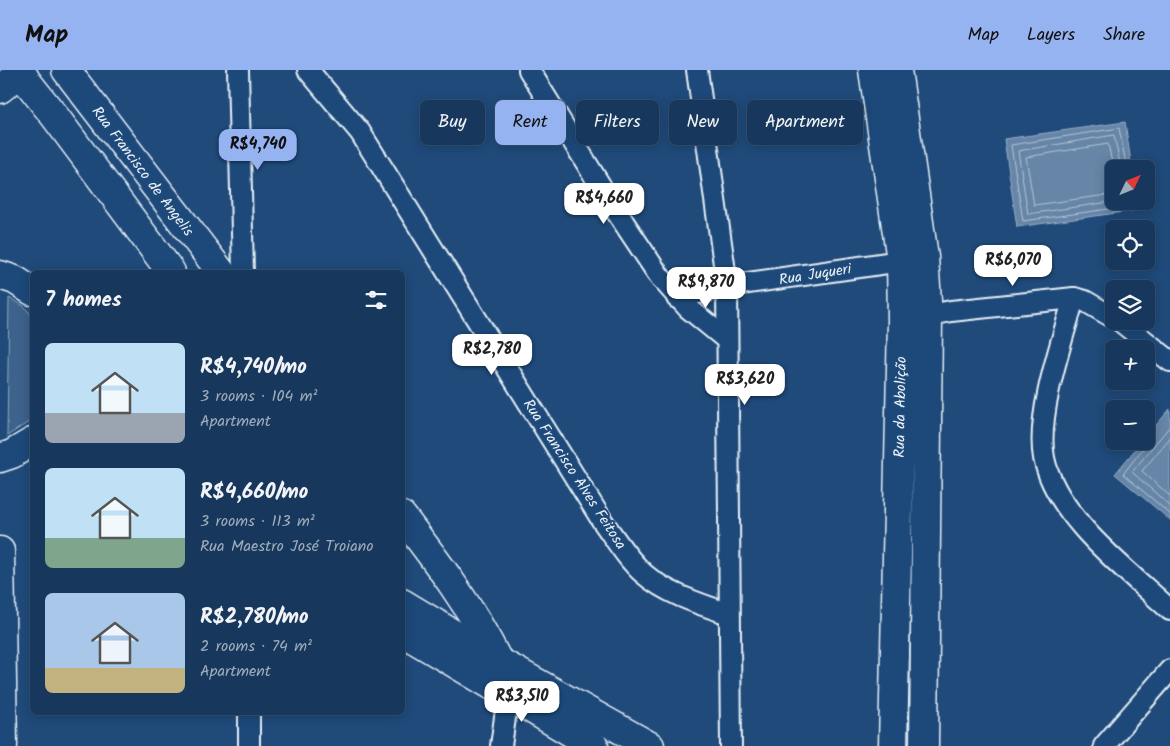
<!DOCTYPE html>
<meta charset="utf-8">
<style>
body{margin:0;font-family:Kalam,sans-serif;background:#203f62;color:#f1f3f6;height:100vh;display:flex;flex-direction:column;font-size:19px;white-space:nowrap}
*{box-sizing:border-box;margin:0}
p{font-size:16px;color:#9eacbb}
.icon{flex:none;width:28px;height:28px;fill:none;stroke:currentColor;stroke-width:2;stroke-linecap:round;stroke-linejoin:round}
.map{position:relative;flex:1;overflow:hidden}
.sheet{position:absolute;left:30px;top:200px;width:375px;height:445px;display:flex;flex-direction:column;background:#17385c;border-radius:8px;box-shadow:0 2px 12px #0003,0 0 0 1px #365272}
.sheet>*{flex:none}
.banner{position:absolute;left:420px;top:30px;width:475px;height:45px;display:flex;gap:10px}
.needle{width:32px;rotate:47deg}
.controls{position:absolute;left:1105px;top:90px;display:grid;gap:10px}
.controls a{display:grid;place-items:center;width:50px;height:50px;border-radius:8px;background:#17385c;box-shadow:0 2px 12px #0003,0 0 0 1px #365272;font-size:25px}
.price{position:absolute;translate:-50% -42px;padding:0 11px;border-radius:10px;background:#fff;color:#222;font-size:16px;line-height:32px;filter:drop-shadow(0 1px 2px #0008)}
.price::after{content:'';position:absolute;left:50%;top:30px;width:15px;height:11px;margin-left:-8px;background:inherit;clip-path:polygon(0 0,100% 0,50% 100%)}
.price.on{background:#95b2f1;color:#111}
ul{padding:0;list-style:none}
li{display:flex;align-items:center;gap:15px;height:125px;padding:0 15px}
li span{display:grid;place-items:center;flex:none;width:140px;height:100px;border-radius:8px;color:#555}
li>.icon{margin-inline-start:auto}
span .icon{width:60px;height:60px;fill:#fffc;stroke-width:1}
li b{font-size:21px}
h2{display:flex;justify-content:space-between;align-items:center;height:60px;padding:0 15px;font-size:21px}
.tag{padding:0 18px;border-radius:8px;background:#17385c;box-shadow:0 2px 12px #0003,0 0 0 1px #365272;font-size:18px;line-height:45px}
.tag.on{background:#95b2f1;color:#111}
header{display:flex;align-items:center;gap:30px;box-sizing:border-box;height:70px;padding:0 25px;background:#95b2f1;color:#111}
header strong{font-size:24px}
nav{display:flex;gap:28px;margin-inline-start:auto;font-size:18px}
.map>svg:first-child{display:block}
.green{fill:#3c628c;stroke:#92aac2}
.water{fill:#6685a7;stroke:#9ab0c7}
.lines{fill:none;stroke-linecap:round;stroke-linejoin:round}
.shore{stroke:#b4c6d8;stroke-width:1}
.street-casing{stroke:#e8f1f8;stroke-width:24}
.primary-casing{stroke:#e8f1f8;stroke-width:31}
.street{stroke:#1f4a7a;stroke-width:20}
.primary{stroke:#1f4a7a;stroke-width:28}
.labels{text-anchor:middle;stroke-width:4;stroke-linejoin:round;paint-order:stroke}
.street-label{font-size:15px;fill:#e8f1f8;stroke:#1f4a7a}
</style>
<header>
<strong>Map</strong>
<nav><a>Map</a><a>Layers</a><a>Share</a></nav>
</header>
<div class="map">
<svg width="1170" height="676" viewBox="0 0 1170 676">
<rect width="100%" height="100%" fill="#1f4a7a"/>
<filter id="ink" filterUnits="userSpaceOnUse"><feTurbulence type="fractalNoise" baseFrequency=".02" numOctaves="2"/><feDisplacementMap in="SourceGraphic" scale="10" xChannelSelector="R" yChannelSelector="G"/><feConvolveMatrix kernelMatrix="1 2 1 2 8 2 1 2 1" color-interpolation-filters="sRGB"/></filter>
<g filter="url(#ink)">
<!-- green -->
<path class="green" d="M9,228L24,236L32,246V350L7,366Z"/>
<!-- water -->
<g class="water">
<path d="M1125,52L1132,99H1114V131H1137L1138,140L1017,157L1004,69Z"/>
<path d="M1170,339V450L1115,404L1142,371H1146V367Z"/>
</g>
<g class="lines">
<!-- shore -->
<g class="shore">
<path d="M1127,99L1119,58L1011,75L1023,151L1130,136L1132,131"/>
<path d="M1114,102L1108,74L1026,87L1034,135L1114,124"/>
<path d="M1117,131L1028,144L1018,81L1114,65L1121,99"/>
<path d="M1170,356L1132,402L1170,436"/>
<path d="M1170,368L1142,401L1170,426"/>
<path d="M1146,371L1145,376L1123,404L1170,444"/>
</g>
<defs>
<g id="street">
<path d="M238,0L243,202"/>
<path d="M308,0L360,62L603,452C616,470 628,490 644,504C667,524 700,534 729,544"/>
<path d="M529,0L616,141L660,207L688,238L727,270"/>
<path d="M697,0L727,216L731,676"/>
<path d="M677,228L727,216L915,189"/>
<path d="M1074,228C1062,271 1036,345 1044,388C1056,447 1127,500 1170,540"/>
<path d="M914,248L951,241L1074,228L1085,231L1114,248"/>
<path d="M1120,251L1170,291"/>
<path d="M249,676V642"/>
<path d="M501,676L508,626"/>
<path d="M1104,676L1170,600"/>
</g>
<g id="primary">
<path d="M18,0L56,48L171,202"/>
<path d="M66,0L221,202"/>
<path d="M873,0L901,190L902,250L893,676"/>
<path d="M897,0L924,187L928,246L924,676"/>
<path d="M0,19L10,11L24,6"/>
<path d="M0,205L15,210L32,221"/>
<path d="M0,388L12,384L32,372"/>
<path d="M402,446C438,493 472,538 498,591"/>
<path d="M0,481L3,676"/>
<path d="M402,533L498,591L650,676"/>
<path d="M402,562L594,676"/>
</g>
</defs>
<!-- street casing -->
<use href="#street" class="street-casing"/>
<!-- primary casing -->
<use href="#primary" class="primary-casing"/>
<!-- street -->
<use href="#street" class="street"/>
<!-- primary -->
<use href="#primary" class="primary"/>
</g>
</g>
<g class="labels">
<!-- street labels -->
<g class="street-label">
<text transform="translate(143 101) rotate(53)" y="5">Rua Francisco de Angelis</text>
<text transform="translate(815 204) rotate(-9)" y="5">Rua Juqueri</text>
<text transform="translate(900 337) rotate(-89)" y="5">Rua da Abolição</text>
<text transform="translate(575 404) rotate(57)" y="5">Rua Francisco Alves Feitosa</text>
</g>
</g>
</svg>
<div class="controls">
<a><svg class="needle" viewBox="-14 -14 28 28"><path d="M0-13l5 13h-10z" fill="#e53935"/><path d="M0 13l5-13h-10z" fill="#9eacbb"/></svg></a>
<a><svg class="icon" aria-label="locate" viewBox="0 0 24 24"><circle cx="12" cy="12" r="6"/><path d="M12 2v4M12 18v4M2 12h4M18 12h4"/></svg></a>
<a><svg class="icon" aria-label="layers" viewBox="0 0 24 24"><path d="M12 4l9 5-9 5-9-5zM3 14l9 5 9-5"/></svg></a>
<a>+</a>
<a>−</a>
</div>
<b class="price on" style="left:258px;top:101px">R$4,740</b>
<b class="price" style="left:604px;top:155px">R$4,660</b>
<b class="price" style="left:1013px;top:217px">R$6,070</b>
<b class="price" style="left:706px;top:239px">R$9,870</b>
<b class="price" style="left:492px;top:306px">R$2,780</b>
<b class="price" style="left:745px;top:336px">R$3,620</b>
<b class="price" style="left:522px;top:653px">R$3,510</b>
<div class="banner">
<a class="tag">Buy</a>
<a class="tag on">Rent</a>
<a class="tag">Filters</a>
<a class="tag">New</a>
<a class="tag">Apartment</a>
</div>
<section class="sheet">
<h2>7 homes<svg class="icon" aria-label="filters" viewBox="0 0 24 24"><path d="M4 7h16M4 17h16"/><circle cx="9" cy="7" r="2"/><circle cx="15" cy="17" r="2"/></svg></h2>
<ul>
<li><span style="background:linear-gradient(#bfe0f5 70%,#9aa5b1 0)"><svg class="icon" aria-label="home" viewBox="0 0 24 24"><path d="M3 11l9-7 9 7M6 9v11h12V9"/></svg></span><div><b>R$4,740/mo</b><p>3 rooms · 104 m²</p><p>Apartment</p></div></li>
<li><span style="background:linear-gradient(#bfe0f5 70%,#7fa58c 0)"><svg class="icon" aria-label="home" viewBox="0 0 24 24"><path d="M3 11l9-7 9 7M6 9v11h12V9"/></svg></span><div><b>R$4,660/mo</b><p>3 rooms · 113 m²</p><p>Rua Maestro José Troiano</p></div></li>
<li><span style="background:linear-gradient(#a9c7e8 75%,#c2b280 0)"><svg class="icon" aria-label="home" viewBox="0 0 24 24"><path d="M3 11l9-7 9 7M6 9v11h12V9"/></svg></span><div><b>R$2,780/mo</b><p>2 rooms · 74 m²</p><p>Apartment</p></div></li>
</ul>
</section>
</div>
